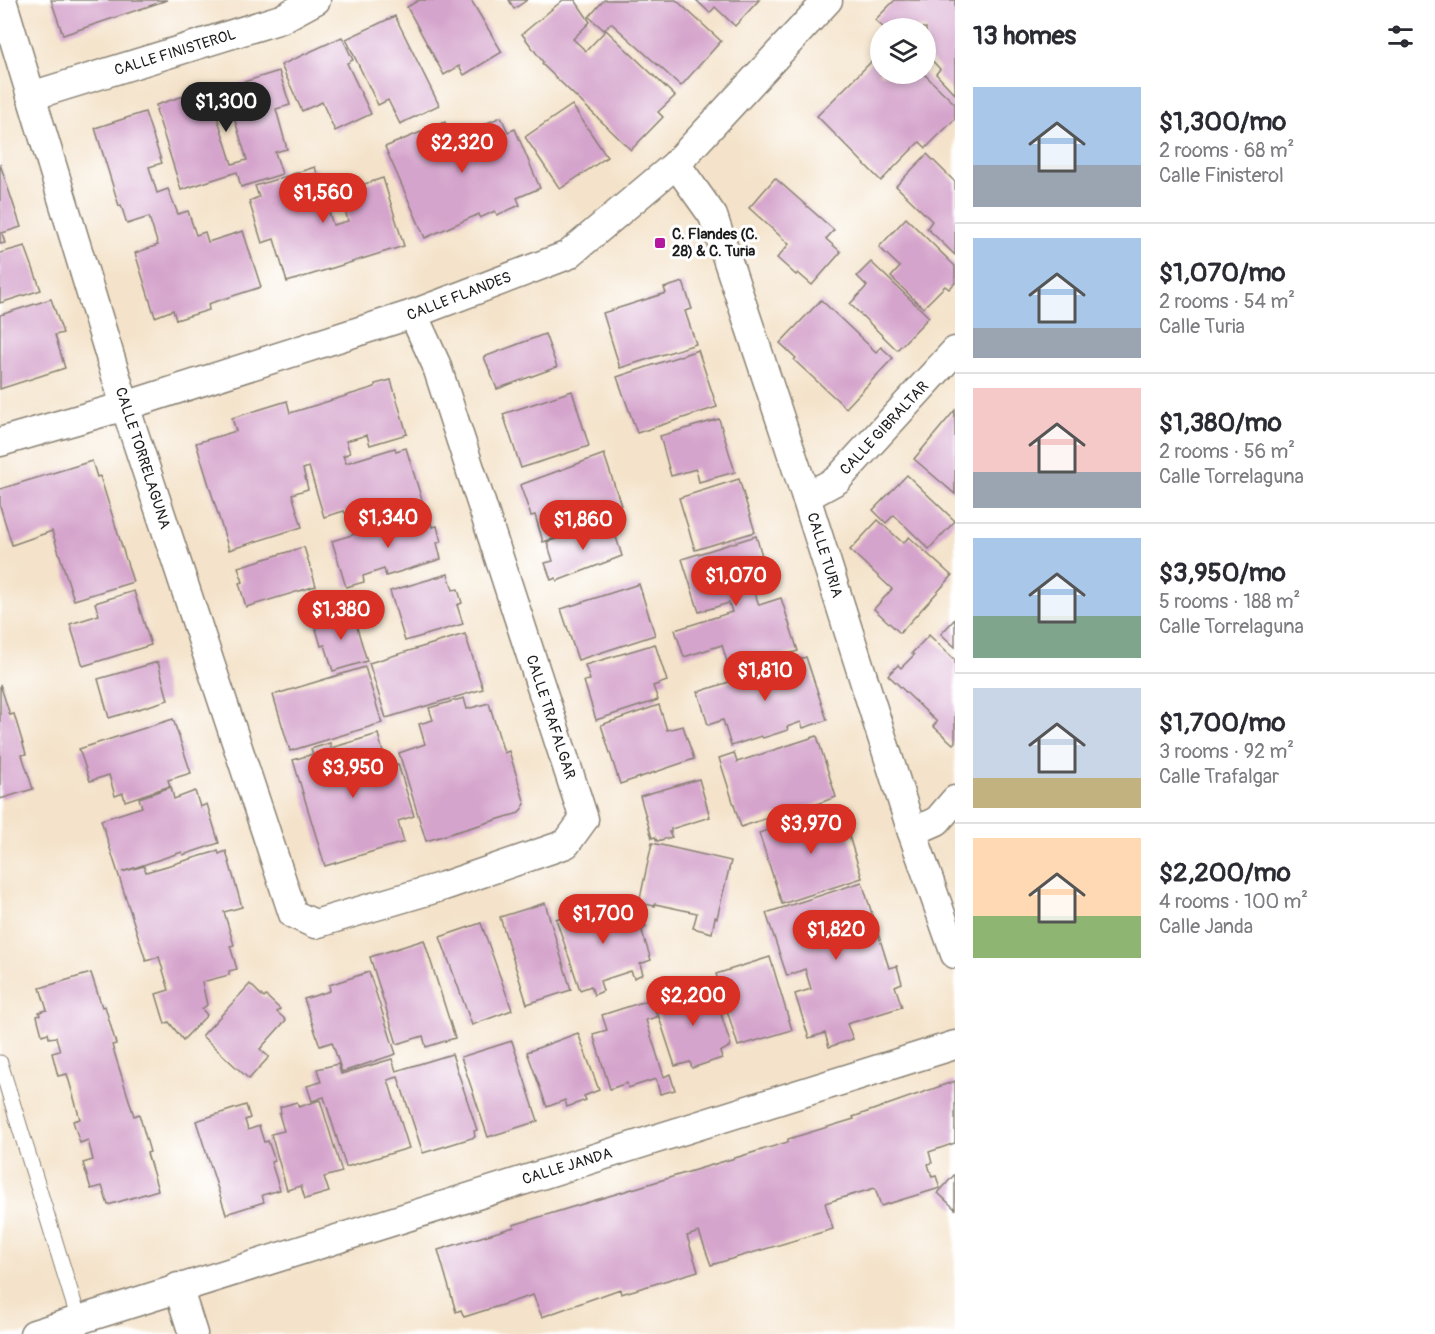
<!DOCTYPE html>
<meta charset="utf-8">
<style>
body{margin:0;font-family:Pangolin,sans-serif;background:#f7f7f7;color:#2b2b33;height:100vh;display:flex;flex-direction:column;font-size:22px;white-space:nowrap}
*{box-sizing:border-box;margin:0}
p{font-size:20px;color:#7c7c81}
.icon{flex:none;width:33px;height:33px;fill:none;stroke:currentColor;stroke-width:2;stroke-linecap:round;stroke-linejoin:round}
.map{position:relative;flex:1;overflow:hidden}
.side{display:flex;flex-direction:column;background:#fff;width:480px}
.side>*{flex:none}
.buttons{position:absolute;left:870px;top:18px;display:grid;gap:12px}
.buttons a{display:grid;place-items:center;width:66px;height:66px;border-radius:50%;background:#fff;box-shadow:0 3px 9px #0003;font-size:30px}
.price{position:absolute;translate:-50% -51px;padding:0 14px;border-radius:21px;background:#d93025;color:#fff;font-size:20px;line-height:39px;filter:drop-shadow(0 2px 3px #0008)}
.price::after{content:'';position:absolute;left:50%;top:36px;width:18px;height:14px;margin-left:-9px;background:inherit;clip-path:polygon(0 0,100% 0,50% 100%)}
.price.on{background:#222;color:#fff}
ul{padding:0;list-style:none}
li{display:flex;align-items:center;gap:18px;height:150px;padding:0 18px}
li+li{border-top:2px solid #e1e1e2}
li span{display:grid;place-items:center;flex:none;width:168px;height:120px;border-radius:0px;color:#555}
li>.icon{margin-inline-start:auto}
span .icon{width:72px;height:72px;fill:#fffc;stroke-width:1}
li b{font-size:26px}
h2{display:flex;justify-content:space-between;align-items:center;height:72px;padding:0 18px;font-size:26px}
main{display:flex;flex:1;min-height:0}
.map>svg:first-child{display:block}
.building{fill:#d5a4cc}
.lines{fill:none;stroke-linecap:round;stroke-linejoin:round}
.service-casing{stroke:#888073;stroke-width:17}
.minor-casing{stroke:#888073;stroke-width:31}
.service{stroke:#fff;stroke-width:15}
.minor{stroke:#fff;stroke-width:28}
.poi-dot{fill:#b5179e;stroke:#fff;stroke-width:2}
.labels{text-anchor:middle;stroke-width:6;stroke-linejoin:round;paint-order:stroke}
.street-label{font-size:15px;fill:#1c1c1c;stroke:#fff}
.poi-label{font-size:15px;font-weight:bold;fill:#1c1c1c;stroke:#fff;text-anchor:start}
</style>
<main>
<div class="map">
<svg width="955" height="1334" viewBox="0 0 955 1334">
<rect width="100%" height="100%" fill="#fff"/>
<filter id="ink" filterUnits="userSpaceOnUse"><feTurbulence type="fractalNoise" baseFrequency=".0167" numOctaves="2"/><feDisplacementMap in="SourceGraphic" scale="12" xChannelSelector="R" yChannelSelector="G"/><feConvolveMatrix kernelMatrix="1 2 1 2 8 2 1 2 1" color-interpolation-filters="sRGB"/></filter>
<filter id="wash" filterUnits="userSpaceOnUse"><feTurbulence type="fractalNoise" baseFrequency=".008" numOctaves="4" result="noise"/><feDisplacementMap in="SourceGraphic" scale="24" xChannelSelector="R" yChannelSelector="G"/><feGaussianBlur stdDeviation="1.35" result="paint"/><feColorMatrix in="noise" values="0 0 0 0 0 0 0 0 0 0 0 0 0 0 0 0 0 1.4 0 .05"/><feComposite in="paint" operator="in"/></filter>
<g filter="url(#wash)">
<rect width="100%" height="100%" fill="#f4e3ca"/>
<g id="blocks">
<!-- building -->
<g class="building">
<path d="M51,0H167L63,35Z"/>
<path d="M419,0H471L502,52L464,75L459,66L444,75L407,7Z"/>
<path d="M509,0H527L514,9Z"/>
<path d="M563,0H575L590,22L573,39L586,51L606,30L675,96L658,112L663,117L631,150L542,64L543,62L522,34Z"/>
<path d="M604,0H676L721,41L681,86L611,23L604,30L589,17Z"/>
<path d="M696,0H759L735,26L715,7L710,13Z"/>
<path d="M895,0H955V94L936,74L940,69L926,54V28H884L875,20Z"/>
<path d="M395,16L439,105L400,124L388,100L378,105L346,39Z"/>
<path d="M342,37L353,60L347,63L371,114L335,131L322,102L302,111L281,65Z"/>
<path d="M880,53V74H924L955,104V119L926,148L920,142L917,144L881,181L817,116Z"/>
<path d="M279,71L290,105L276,109L287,149L275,152L282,174L241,187L237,172L181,190L156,110L157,109L156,105L208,88L232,164L247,160L225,88Z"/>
<path d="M572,105L607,157L560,189L525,137Z"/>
<path d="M145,112L162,163L149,167L157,193L168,189L178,214L188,211L196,235L205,232L208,242L243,231L261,287L208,304L209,310L176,320L173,310L155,317L135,253L158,245L149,217L127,224L121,205L119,206L95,128Z"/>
<path d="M501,117L508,132L515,129L540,188L517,198L520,205L497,215L495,211L480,218L479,214L425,238L385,147L445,122L461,160L470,156L461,134Z"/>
<path d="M927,154L955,182V255L927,228L932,221L896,186Z"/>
<path d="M0,164L21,227L2,233L5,243L0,244Z"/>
<path d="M315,167L333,225L348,221L340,192L383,178L404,246L287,282L274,239L262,243L249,201L259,197L255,186Z"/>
<path d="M775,178L834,230L826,239L841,252L812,285L798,273L796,275L777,258L789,244L749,208Z"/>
<path d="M906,218L955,266V283L949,289L945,286L923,308L891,277L900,267L879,247Z"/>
<path d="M25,246L41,290L0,303V253Z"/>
<path d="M871,262L929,317L897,350L850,304L867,286L857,276Z"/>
<path d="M683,282L692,309L685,311L696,344L620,368L603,313L666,293L664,288Z"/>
<path d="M51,299L63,333L55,335L65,368L0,389V315Z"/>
<path d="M821,300L876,352L881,347L893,358L846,408L794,360L796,358L780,343Z"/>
<path d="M545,334L557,367L497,389L484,357Z"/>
<path d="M698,350L717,407L637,433L617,377Z"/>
<path d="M391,380L407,434L370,445L367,435L346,441L350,453L343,456L346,463L395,448L396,451L406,448L422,500L392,510L390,503L361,512L360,509L345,513L344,511L324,517L309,467L303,469L308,489L292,494L302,527L229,550L196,443L236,431L232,418L287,401L290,413L375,387V384Z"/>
<path d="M572,391L589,446L521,468L503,414Z"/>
<path d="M955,410V494L914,459Z"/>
<path d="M719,419L735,472L699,482L696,469L671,476L660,436Z"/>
<path d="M604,454L621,505L591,514L595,525L543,542L535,515L531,516L520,485Z"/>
<path d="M92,461L97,477L100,476L133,582L74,600L52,531L12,545L0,506V489Z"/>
<path d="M907,475L955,521L929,549L894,515L886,523L873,510Z"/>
<path d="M739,479L755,532L695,550L679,498Z"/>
<path d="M427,512L432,527L437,526L441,542L437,543L441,559L386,576L384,569L363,576L364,582L346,587L332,541Z"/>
<path d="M878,520L903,543L909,537L952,576L900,633L874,609L892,589L850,550Z"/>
<path d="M611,521L622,556L557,581L556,578L551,580L545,563L553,561L547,542Z"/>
<path d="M756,536L772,588L755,594L759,605L781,598L798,651L730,672L722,645L684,657L675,630L732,612L729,603L699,612L682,559Z"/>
<path d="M304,547L316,586L246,607L239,583L243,582L238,567Z"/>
<path d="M448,574L453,590L458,589L462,603L457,605L463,624L405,641L390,591Z"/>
<path d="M639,584L655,635L578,660L561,609Z"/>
<path d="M134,591L151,645L83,666L70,624L99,615L95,603Z"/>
<path d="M352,611L367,661L333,671L325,645L321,646L314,622Z"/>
<path d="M955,619V647L941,634Z"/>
<path d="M465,634L483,689L386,718L369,663Z"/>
<path d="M929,635L955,660V742L953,744L933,726L937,722L888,675L898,665L901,668L914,655L912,653Z"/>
<path d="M655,644L667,681L653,686L658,700L596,720L584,681L590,680L585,665Z"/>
<path d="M806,657L827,720L803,728L801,722L787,727L788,730L763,738L761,736L731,746L723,720L708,725L698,692Z"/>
<path d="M158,662L168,700L109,718L98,679Z"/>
<path d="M365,667L382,723L290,751L273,695Z"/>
<path d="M0,684L10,715L14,714L26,754L22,755L33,789L0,799Z"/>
<path d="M464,698L467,709L489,703L504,753L509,751L525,804L519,813L426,841L399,753L425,744L419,724L433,720L429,708Z"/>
<path d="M659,705L667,730L683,726L694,759L620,784L601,725Z"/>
<path d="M173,719L191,773L168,780L170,786L125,801L123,793L115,796L109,775L90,781L79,749Z"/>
<path d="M378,734L387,767L398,764L414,816L398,821L404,842L325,866L293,760L313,754L311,749L330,743L331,748Z"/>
<path d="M817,736L836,797L783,816L782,813L741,827L719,758L734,753L737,762Z"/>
<path d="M699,779L710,817L671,829V832H669L672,837L657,841L655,837L652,838L640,796Z"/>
<path d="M171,787L174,799L195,791L200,807L207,804L219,843L183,855L182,852L122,872L144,866L146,872L218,851L219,854L226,851L242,907L224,912L234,945L230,946L237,969L229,971V975L202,982L207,1005L202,1009L207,1015L183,1040L169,1022L165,1024L156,994L169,990L159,957L146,961L101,820L142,807L139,798Z"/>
<path d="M840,807L862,878L782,904L759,833Z"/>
<path d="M652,843L731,861L717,918L715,917L712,933L693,928L697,913L655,904V906L639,903Z"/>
<path d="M862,882L889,968L897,966L902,983L895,986L902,1007L847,1024L853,1039L829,1047L825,1033L809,1038L795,994L811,989L805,969L787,976L766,913Z"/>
<path d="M545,903L571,990L527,1004L500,917Z"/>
<path d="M598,904L600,910L614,906L646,926L642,931L651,960L640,964L643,974L634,978L631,971L600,981L603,991L594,995L591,986L580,990L556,919Z"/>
<path d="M481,923L512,1010L472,1025L440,937Z"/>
<path d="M424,940L455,1038L426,1047L423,1036L397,1044L370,957Z"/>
<path d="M770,957L792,1030L738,1046L716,974Z"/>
<path d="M369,972L396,1054L342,1072L332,1042L320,1046L304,999L330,991L329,985Z"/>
<path d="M91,973L102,1007L105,1006L116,1044L112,1045L134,1116L139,1114L150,1152L147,1153L158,1190L108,1205L102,1186L91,1189L83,1163L93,1160L88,1140L80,1143L73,1121L80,1119L67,1074L58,1076L52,1053L60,1051L56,1037L49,1038L48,1033L42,1035L37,1016L40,1015L39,1012L47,1010L40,988Z"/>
<path d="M250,984L264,998L266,996L280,1009L277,1012L286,1020L260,1049L269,1057L249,1079L202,1036Z"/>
<path d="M706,986L707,990L713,988L731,1046L720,1052L722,1058L692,1068L690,1062L675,1066L654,1002Z"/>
<path d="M652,999L657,1017L646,1020L664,1077L670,1074L675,1090L660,1094L656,1079L628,1088L627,1083L610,1089L593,1034L607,1030L602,1015Z"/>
<path d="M578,1033L599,1090L584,1096L586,1100L567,1107L565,1100L547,1107L527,1052Z"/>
<path d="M512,1041L538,1121L488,1137L461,1057Z"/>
<path d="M452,1054L477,1130L474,1131L475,1137L423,1153L398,1077L388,1080L409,1148L346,1167L324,1097L312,1101L307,1086L321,1082L317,1069L338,1064L341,1074L392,1059L396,1071Z"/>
<path d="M955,1081V1143L929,1152L932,1163L928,1164L932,1177L936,1176L940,1188L881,1206L875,1188L825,1203L833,1229L711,1265L699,1232L687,1236L698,1271L621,1294L620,1289L542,1317L533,1295L464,1317L461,1310L456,1312L438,1250L514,1227L513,1225L788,1142V1139L854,1119L853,1117Z"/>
<path d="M320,1100L342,1172L324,1177L329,1192L305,1199L301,1186L287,1190L271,1134L284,1131L279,1114L281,1113L280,1107L297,1102L299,1107Z"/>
<path d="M246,1105L250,1118L245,1120L248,1130L259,1126L264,1142L268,1141L275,1161L271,1162L280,1190L262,1195L264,1202L226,1214L196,1121Z"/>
<path d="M955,1174V1209L938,1193Z"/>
</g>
</g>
</g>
<g filter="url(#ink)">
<use href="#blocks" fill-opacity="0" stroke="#888073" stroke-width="1.5"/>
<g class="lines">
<defs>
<path id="service" d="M0,1063L79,1320"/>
<g id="minor">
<path d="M2,0L125,406L293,914L315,924L444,886L566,844L584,819L436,364L413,314"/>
<path d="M31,96L281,19L316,0"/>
<path d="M676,164L713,216L806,497L912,832L955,954"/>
<path d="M0,442L125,406L413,314L568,255L676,164L828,0"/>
<path d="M806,497L837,480L955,351"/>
<path d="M912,832L937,821L955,800"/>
<path d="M178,1287L193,1334"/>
<path d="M34,1334L955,1045"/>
</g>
</defs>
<!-- service casing -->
<use href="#service" class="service-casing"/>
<!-- minor casing -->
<use href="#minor" class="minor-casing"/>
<!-- service -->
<use href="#service" class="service"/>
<!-- minor -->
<use href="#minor" class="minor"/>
</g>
</g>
<!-- markers -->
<rect class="poi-dot" x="654" y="237" width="12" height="12" rx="3"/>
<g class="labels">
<!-- street labels -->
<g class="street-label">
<text transform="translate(175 52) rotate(-17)" y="5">CALLE FINISTEROL</text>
<text transform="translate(459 296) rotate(-21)" y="5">CALLE FLANDES</text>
<text transform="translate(884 428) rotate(-47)" y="5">CALLE GIBRALTAR</text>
<text transform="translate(143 458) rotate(72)" y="5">CALLE TORRELAGUNA</text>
<text transform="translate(825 555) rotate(73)" y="5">CALLE TURIA</text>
<text transform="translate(551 717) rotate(72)" y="5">CALLE TRAFALGAR</text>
<text transform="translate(567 1166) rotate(-17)" y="5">CALLE JANDA</text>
</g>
<!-- poi labels -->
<g class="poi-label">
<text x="672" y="239">C. Flandes (C.<tspan x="672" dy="17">28) &amp; C. Turia</tspan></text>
</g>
</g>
</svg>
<div class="buttons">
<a><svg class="icon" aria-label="layers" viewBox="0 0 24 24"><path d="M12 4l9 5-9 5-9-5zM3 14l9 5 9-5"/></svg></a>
</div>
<b class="price on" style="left:226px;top:133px">$1,300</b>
<b class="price" style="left:462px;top:174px">$2,320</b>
<b class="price" style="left:323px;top:224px">$1,560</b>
<b class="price" style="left:388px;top:549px">$1,340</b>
<b class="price" style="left:583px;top:551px">$1,860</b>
<b class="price" style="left:736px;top:607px">$1,070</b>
<b class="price" style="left:341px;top:641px">$1,380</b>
<b class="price" style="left:765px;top:702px">$1,810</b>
<b class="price" style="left:353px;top:799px">$3,950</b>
<b class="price" style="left:811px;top:855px">$3,970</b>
<b class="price" style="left:603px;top:945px">$1,700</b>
<b class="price" style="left:836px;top:961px">$1,820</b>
<b class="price" style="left:693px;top:1027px">$2,200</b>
</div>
<section class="side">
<h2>13 homes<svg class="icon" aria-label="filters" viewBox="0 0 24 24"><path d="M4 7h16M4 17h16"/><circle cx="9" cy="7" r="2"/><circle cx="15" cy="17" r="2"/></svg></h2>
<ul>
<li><span style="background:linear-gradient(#a9c7e8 65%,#9aa5b1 0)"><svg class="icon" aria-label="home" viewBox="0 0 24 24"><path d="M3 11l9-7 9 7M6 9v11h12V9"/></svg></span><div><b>$1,300/mo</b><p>2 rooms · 68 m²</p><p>Calle Finisterol</p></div></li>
<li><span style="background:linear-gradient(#a9c7e8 75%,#9aa5b1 0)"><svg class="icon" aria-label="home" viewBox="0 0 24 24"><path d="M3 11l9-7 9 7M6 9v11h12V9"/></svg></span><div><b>$1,070/mo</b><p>2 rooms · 54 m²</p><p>Calle Turia</p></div></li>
<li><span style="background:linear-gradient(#f6c9c9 70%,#9aa5b1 0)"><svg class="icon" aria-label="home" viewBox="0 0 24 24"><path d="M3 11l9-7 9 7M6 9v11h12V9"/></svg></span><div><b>$1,380/mo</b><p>2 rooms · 56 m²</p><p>Calle Torrelaguna</p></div></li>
<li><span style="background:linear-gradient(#a9c7e8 65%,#7fa58c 0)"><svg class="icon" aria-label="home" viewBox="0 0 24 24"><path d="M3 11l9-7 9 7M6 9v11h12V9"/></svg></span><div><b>$3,950/mo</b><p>5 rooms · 188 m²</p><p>Calle Torrelaguna</p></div></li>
<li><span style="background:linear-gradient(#c9d6e8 75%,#c2b280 0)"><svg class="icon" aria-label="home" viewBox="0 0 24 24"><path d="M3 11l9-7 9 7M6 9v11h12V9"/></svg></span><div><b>$1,700/mo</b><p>3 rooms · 92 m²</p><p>Calle Trafalgar</p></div></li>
<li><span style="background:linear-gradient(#ffd9b3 65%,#8fb573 0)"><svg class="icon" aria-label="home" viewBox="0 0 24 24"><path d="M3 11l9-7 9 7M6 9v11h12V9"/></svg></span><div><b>$2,200/mo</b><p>4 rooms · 100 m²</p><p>Calle Janda</p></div></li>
</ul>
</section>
</main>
